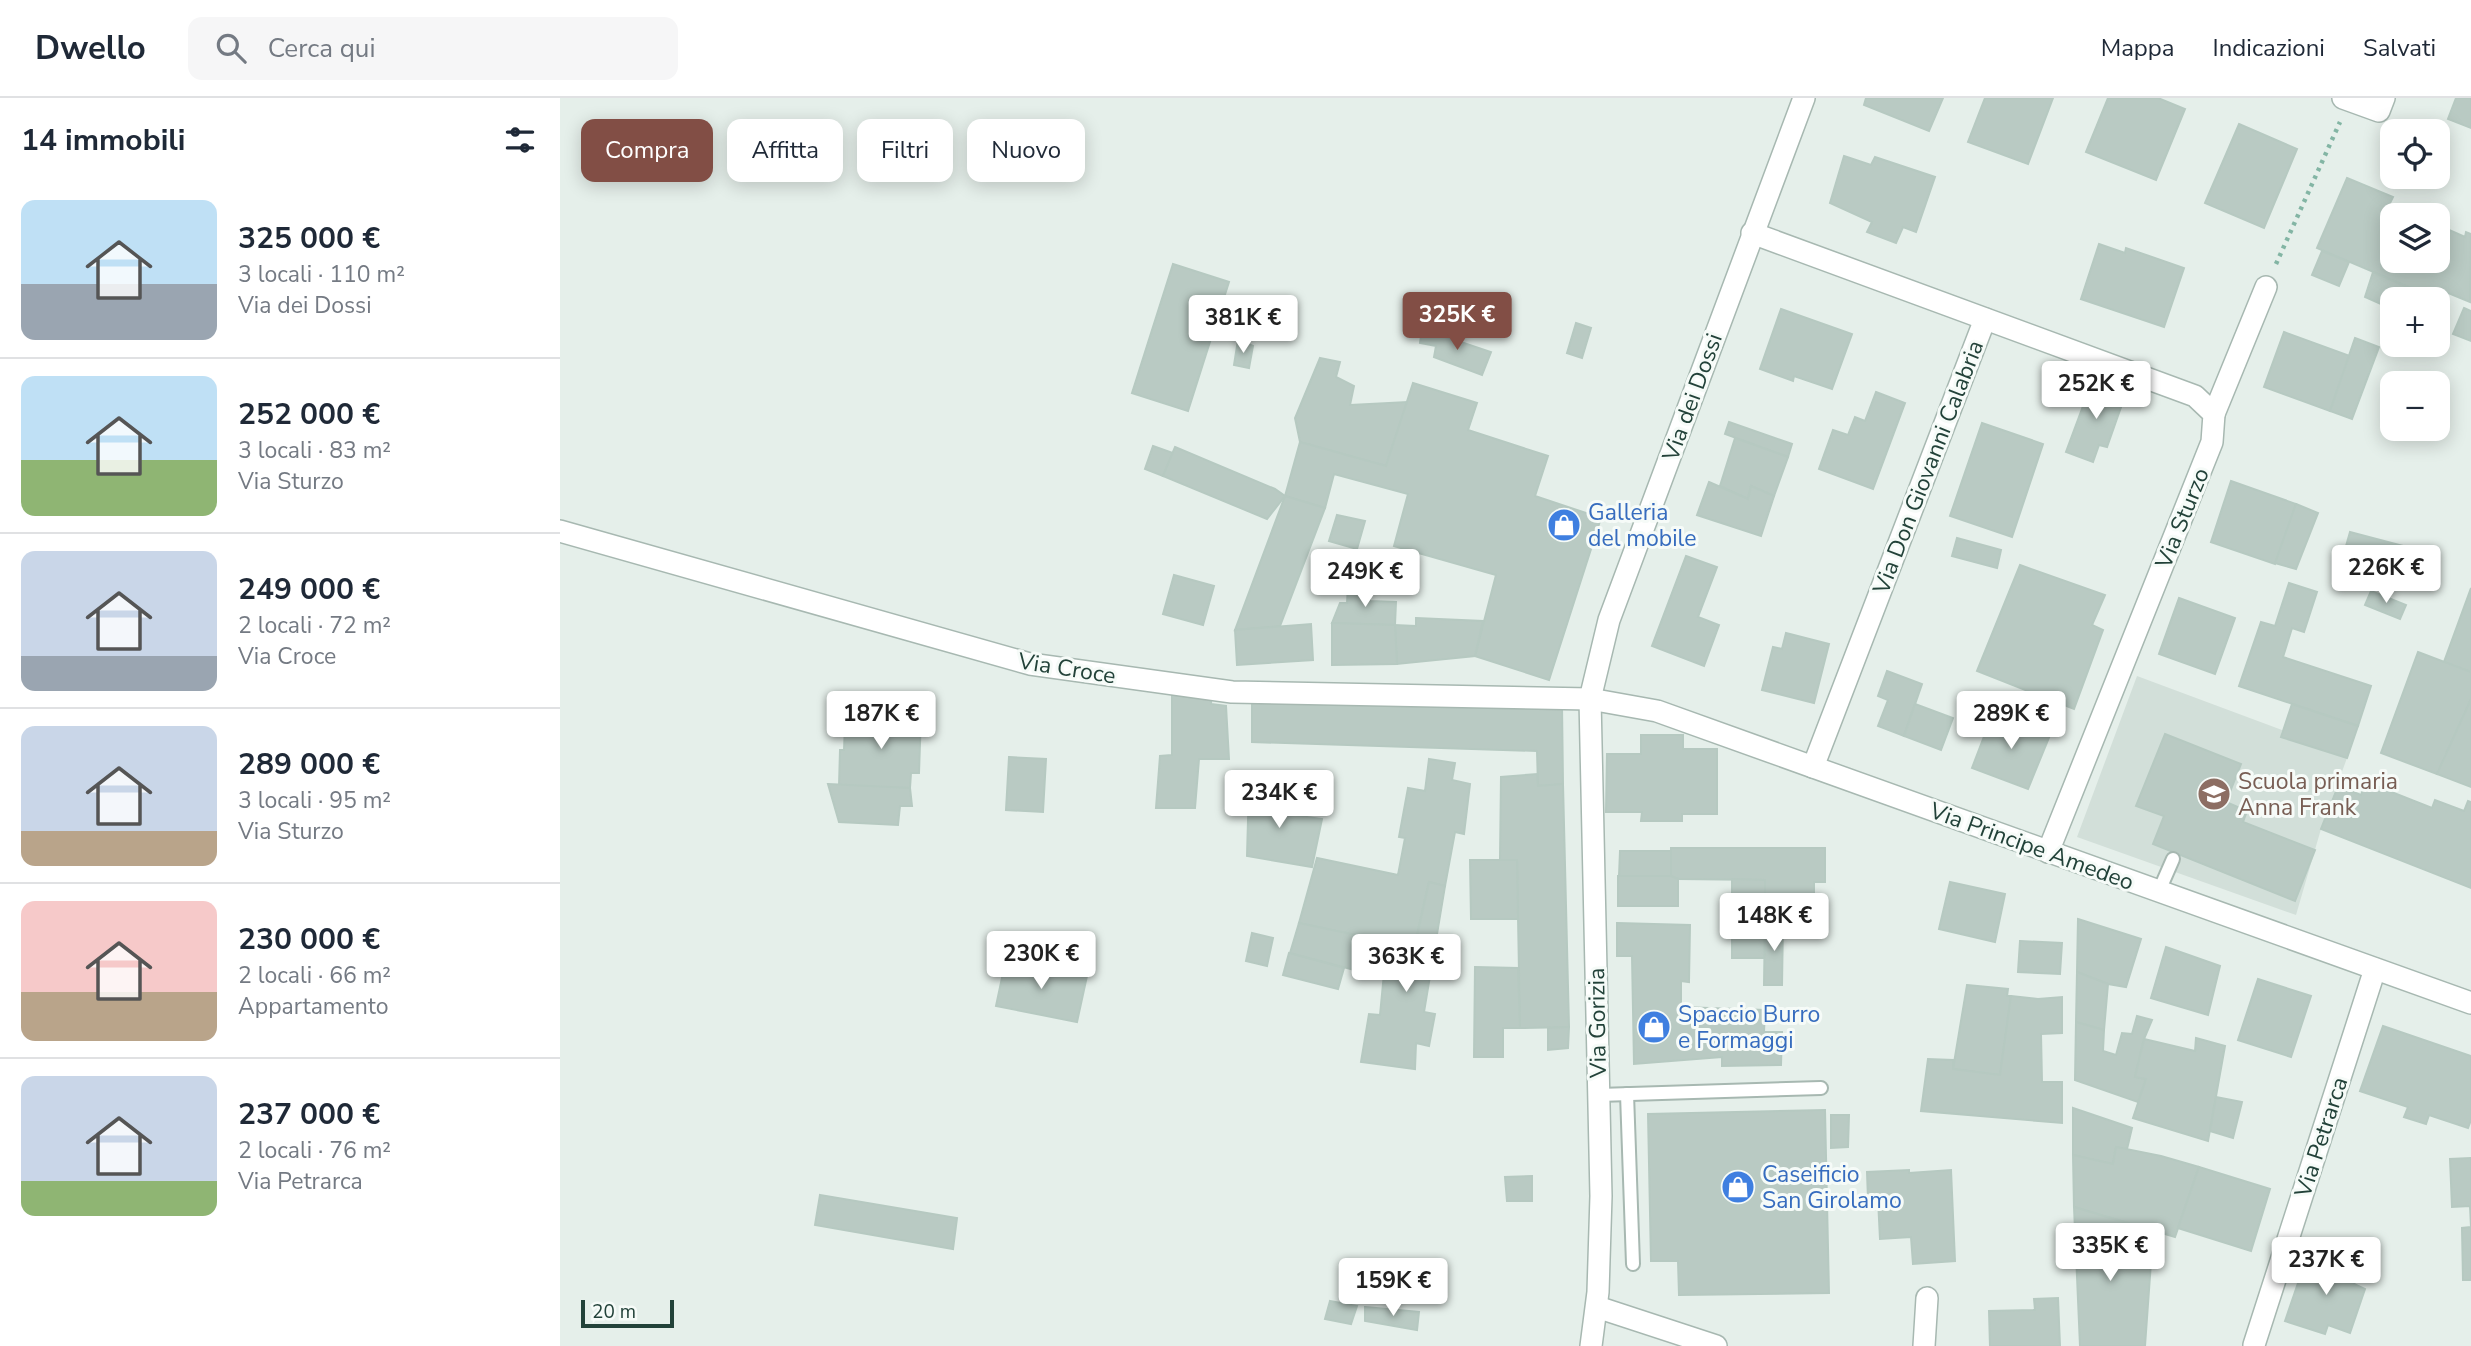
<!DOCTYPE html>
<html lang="it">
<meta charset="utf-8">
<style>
body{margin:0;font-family:"Nunito Sans",sans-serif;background:#f6f6f7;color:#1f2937;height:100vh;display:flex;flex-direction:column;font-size:26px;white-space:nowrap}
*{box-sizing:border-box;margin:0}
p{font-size:23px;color:#747a83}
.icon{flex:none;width:38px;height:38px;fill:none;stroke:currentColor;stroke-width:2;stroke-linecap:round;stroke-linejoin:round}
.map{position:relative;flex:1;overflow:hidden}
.details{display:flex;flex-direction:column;background:#fff;width:560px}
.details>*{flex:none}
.top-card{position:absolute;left:21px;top:21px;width:665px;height:63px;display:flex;gap:14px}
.tools{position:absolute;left:1820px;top:21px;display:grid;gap:14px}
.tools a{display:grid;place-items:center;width:70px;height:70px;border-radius:14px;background:#fff;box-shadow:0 4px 18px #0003;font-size:35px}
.scale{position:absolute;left:21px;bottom:18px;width:93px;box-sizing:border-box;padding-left:7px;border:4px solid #224239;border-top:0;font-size:19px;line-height:24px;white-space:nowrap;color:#224239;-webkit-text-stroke:5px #f6fbf8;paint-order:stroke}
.price{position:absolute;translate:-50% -60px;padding:0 16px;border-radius:7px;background:#fff;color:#222;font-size:23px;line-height:46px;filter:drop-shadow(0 2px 4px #0008)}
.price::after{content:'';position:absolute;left:50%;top:42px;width:21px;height:16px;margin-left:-10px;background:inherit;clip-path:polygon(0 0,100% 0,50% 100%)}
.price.on{background:#824e45;color:#fff}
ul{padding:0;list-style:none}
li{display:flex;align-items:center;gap:21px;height:175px;padding:0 21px}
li+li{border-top:2px solid #e0e1e3}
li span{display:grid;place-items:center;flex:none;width:196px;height:140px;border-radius:14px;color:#555}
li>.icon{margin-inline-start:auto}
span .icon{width:84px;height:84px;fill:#fffc;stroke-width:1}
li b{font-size:30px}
h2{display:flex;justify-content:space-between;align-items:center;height:84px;padding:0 21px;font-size:30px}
.tag{padding:0 24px;border-radius:14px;background:#fff;box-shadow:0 4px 18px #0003;font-size:24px;line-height:63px}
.tag.on{background:#824e45;color:#fff}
header{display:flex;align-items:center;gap:42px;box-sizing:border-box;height:98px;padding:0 35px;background:#fff;border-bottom:2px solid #e0e1e3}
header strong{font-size:33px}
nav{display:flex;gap:38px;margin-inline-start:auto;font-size:24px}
.search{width:490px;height:63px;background:#f6f6f7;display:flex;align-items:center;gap:18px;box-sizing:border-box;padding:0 24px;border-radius:14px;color:#747a83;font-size:26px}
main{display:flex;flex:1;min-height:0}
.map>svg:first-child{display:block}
.built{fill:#d2dfd9}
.building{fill:#b9cac3;stroke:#b6c9c1;stroke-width:2}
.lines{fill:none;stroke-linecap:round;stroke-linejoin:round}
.service-casing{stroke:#a7b8b1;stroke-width:16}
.minor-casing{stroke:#a7b8b1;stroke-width:24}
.tertiary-casing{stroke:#a7b8b1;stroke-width:24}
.path{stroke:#83b5a4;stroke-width:4.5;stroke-dasharray:3.5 5;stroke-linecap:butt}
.service{stroke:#fff;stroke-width:12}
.minor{stroke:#fff;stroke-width:21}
.tertiary{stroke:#fff;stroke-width:21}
.labels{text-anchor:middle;stroke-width:6;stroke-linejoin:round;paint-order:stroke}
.street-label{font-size:23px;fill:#224239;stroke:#f6fbf8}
.shop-label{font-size:23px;fill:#366cbe;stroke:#f6fbf8;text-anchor:start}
.education-label{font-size:23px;fill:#785e54;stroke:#f6fbf8;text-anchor:start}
</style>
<header>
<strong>Dwello</strong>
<div class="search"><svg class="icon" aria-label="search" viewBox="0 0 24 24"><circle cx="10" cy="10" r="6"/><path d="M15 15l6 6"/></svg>Cerca qui</div>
<nav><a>Mappa</a><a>Indicazioni</a><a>Salvati</a></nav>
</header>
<main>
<section class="details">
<h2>14 immobili<svg class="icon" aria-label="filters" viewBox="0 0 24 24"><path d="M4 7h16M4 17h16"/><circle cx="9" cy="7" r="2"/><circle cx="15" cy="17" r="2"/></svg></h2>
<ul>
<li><span style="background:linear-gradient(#bfe0f5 60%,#9aa5b1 0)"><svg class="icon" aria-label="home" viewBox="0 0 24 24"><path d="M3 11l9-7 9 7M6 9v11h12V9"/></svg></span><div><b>325 000 €</b><p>3 locali · 110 m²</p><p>Via dei Dossi</p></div></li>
<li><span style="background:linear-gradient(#bfe0f5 60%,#8fb573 0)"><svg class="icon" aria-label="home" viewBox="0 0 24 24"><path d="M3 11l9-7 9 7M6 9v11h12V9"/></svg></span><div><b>252 000 €</b><p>3 locali · 83 m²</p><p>Via Sturzo</p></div></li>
<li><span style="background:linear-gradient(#c9d6e8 75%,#9aa5b1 0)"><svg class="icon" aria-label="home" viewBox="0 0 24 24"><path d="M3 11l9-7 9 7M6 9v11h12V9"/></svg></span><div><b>249 000 €</b><p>2 locali · 72 m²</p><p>Via Croce</p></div></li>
<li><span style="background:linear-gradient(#c9d6e8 75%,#b9a48a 0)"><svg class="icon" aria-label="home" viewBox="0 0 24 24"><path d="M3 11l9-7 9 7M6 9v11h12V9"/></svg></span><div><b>289 000 €</b><p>3 locali · 95 m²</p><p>Via Sturzo</p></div></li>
<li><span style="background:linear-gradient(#f6c9c9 65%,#b9a48a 0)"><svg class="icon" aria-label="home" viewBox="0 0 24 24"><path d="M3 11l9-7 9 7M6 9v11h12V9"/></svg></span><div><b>230 000 €</b><p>2 locali · 66 m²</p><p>Appartamento</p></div></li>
<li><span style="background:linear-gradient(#c9d6e8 75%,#8fb573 0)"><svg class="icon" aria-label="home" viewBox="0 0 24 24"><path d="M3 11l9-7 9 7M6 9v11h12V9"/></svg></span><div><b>237 000 €</b><p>2 locali · 76 m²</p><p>Via Petrarca</p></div></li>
</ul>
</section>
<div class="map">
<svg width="1911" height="1248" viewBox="0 0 1911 1248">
<rect width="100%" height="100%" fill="#e5efea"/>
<!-- built -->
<path class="built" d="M1577,578L1722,632L1721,639L1787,660L1761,731L1736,817L1517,739Z"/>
<!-- building -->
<g class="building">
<path d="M1306,0H1383L1369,33L1304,7Z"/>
<path d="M1425,0H1493L1468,66L1408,44Z"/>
<path d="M1548,0H1598L1625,11L1596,82L1526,54Z"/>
<path d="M1896,0H1911V30L1888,21Z"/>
<path d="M1679,26L1737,51L1704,130L1645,105Z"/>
<path d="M1284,58L1311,67L1315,59L1375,79L1356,134L1343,129L1336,145L1307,134L1312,124L1270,105Z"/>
<path d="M1787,80L1833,99L1829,107L1854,117H1832V163H1878V127L1905,139L1906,134L1911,136L1910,204L1881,192L1877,201L1757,150Z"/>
<path d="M1539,146L1565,155L1566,150L1624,170L1604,229L1521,201Z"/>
<path d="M1762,153L1789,164L1779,188L1752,177Z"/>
<path d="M613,166L669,184L628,313L572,295Z"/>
<path d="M1813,174L1852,191L1848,201H1832V211L1805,199Z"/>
<path d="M1904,210L1911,213V243L1893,236Z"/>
<path d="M1221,211L1292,236L1272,291L1234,278L1233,283L1200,271Z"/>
<path d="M1016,225L1031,230L1022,260L1007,255Z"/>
<path d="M862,231L931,254L922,277L874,259L876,248L860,245Z"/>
<path d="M1724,234L1790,258L1770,313L1704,289Z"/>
<path d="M1795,240L1819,249L1792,321L1770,313Z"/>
<path d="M678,242L693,248L689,270L674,267Z"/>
<path d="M760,260L780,264L776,279L794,288L790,307L847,304L826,368L740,344L735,320Z"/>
<path d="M1532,284L1566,295L1547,349L1539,347L1533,364L1506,354Z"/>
<path d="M853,285L917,305L908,332L988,358L975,398L1041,420L989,582L915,558L936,477L834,448L848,396L774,376L765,410L725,398L740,344L826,368Z"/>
<path d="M1316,294L1345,305L1313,391L1259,371L1273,332L1288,337L1295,319L1305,323Z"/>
<path d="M1169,324L1232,346L1228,359L1165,336Z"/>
<path d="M1422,325L1483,346L1452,439L1390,418Z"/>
<path d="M1175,340L1228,359L1214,398L1191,388L1188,401L1160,388Z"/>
<path d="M593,348L613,355L603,378L585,371Z"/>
<path d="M615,349L715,391L725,398L707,421L603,378Z"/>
<path d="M1671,383L1736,406L1715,466L1651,444Z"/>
<path d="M1149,384L1188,401L1191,388L1214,398L1201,438L1137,417Z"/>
<path d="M725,398L765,410L720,528L675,532Z"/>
<path d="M1736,406L1758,415L1736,471L1715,465Z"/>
<path d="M777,417L805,423L797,451L769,443Z"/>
<path d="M1790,434L1843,448L1833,475L1800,462L1803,454L1786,448Z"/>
<path d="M1397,440L1441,452L1437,470L1392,458Z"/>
<path d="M1126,458L1157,469L1138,519L1159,527L1144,568L1092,548Z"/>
<path d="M1460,467L1545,497L1532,527L1543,532L1514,611L1417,573Z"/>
<path d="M614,477L654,488L643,527L603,516Z"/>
<path d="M1729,485L1757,494L1744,534L1732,530L1723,559L1811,588L1798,628L1679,588L1701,524L1715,528Z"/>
<path d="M788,487L810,488V503L836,504L835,527L772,525L780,505H787Z"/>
<path d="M1911,490V574L1884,564Z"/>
<path d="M1811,493L1846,507L1840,521L1805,507Z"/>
<path d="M1619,500L1675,520L1655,576L1599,556Z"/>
<path d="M856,520L923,523L915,558L837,566L835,527L856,528Z"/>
<path d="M772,525L835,527L837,566L772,567Z"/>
<path d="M751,526L753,562L677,567L675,532Z"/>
<path d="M1226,535L1269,546L1254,605L1202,592L1213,549L1222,551Z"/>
<path d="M1858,554L1911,574V601L1877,676L1821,655Z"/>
<path d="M1327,573L1362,586L1344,638L1318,628L1328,602L1318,598Z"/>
<path d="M612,586L652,592L651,606L666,608L669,661H639L635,710H596L600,658L612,657Z"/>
<path d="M692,596L1002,607L1003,686L978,688L977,653L692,644Z"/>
<path d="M1911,601V689L1877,676Z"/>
<path d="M1355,606L1393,620L1381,652L1344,638Z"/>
<path d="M1732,606L1798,628L1787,660L1721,639Z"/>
<path d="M301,615L361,617L359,675H351L350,690L279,688L280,652H284L285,626L300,627Z"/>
<path d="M1433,615L1490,637L1468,691L1412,670Z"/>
<path d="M1605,636L1681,666L1666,704L1687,713L1683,724L1755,752L1735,803L1593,746L1604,718L1576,708Z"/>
<path d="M1081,637H1123V651H1157V716H1122V723H1081L1082,714H1046L1047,656H1081Z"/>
<path d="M449,659L486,661L483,714L446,712Z"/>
<path d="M869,661L895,665L892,682L910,686L904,736L895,734L885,788L869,784L854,851L811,837L810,840L739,825L757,760L838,777L845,740L839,739L848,690L865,693Z"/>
<path d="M977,676L978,688L1003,686L1009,929L960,930L957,762H940L941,679Z"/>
<path d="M1806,684L1872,710L1875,702L1904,713L1908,703L1911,704V790L1761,731L1778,688L1801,697Z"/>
<path d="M268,686L350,690L352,708H340L338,727L279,724Z"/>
<path d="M689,687L720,688L719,715L762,721L752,769L687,758Z"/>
<path d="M1111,750H1265V784H1254V824L1205,823V782L1118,781L1111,778Z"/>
<path d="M1060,753H1111V778H1059Z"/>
<path d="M910,762H957L958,821H911Z"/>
<path d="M1058,778H1111L1118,781V808H1058Z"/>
<path d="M1172,781L1205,782V860H1172Z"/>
<path d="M869,784L885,788L864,914L875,916L869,948L856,945L855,971L801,964L809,916L820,917L827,844L854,851Z"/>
<path d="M1390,784L1445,796L1435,844L1379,831Z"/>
<path d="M1518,821L1581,841L1566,889L1548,886L1517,874Z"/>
<path d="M1205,823H1223L1222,887H1204Z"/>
<path d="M739,825L810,840L802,874L730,855Z"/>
<path d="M1057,825L1130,827L1129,884L1121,883V909L1205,912L1204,934H1222L1221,967L1162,968V959L1074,966L1072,858H1057Z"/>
<path d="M692,835L713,840L707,868L686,863Z"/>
<path d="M1460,843L1502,845L1500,876L1458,874Z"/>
<path d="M1606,849L1660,868L1648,917L1591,900Z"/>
<path d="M729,855L784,870L778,891L723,877Z"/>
<path d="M446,861L527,878L517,924L436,908Z"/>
<path d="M915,869L958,870L960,930H943V959H914Z"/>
<path d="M1517,874L1548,886L1544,932L1516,924Z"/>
<path d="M1698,881L1751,898L1731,959L1678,942Z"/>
<path d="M1407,887L1448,891L1447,898H1451L1440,977L1393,971Z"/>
<path d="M1451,898L1478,901L1502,899V935L1481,936L1482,984H1502V1025L1361,1013L1368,961L1393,962V971L1440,977Z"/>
<path d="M1577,918L1592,922L1584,941L1575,979L1586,981L1578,1004L1515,982L1516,924L1544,932L1543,953L1556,957L1562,935L1572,936Z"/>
<path d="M1823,928L1911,958V1022L1908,1030L1869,1017L1866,1026L1844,1019L1848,1009L1800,993Z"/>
<path d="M1009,929L1008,950L988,952V930Z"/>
<path d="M1636,940L1665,948L1648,1043L1573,1020L1586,981L1575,979L1584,941L1635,953Z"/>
<path d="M1656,999L1682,1004L1673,1040L1650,1033Z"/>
<path d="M1513,1010L1572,1030L1567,1051L1556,1049L1553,1066L1513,1057Z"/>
<path d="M1265,1012L1269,1195L1119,1197L1118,1163H1091L1088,1016Z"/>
<path d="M1271,1017H1289L1288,1049L1271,1050Z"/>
<path d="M1556,1049L1601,1058L1639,1069L1615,1139L1514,1109L1513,1057L1553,1066Z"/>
<path d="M1911,1060V1182H1903L1902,1130L1911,1129L1910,1108L1892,1109L1890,1061Z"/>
<path d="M1639,1069L1710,1091L1691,1153L1618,1130Z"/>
<path d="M1349,1072V1075L1391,1072L1395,1163L1353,1166L1351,1139L1320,1141L1318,1101H1308L1307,1074Z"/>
<path d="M972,1078V1103H947L945,1079Z"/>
<path d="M260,1097L397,1120L393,1151L255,1127Z"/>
<path d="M1514,1109L1574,1127L1572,1158L1591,1164L1585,1248H1520Z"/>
<path d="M1748,1156L1799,1173L1794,1186L1805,1191L1790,1235L1768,1227L1765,1236L1725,1223Z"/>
<path d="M1498,1200L1500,1248H1430L1429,1213L1475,1212L1474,1201Z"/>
<path d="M770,1203L797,1208L791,1226L765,1221Z"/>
<path d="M805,1209L859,1214L857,1232L805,1223Z"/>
</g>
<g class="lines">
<defs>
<g id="service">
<path d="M1599,793L1613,761"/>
<path d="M1067,996L1073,1166"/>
<path d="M1039,997L1261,990"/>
</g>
<g id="minor">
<path d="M1783,0L1819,13L1824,0"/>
<path d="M1192,135L1635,298L1654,316L1652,344L1488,754"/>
<path d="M1654,316L1706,189"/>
<path d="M0,433L470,566L672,594L1030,601"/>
<path d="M1253,669L1425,221"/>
<path d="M1037,1209L1156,1248"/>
<path d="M1694,1247L1815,871"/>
<path d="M1364,1248L1367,1200"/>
</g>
<g id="tertiary">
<path d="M1030,601L1097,613L1911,905"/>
<path d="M1031,1248L1038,1194L1041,1098L1030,601L1049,522L1244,0"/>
</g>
</defs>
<!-- service casing -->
<use href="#service" class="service-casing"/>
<!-- minor casing -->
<use href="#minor" class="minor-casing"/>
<!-- tertiary casing -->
<use href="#tertiary" class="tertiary-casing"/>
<!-- path -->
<path class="path" d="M1716,166L1780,24"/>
<!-- service -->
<use href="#service" class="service"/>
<!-- minor -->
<use href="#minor" class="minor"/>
<!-- tertiary -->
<use href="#tertiary" class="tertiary"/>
</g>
<!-- icons -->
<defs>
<symbol id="shop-disc" viewBox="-11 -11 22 22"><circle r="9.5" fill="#3f7fe0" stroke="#f6fbf8"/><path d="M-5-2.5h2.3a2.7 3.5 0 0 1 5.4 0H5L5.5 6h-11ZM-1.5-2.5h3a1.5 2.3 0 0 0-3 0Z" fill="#fff"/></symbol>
<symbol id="school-disc" viewBox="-11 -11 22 22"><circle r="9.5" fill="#8d6e63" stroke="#f6fbf8"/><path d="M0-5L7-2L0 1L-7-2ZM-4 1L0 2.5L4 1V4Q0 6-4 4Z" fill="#fff"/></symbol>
</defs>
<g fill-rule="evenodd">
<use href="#shop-disc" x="985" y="408" width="38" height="38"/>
<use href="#school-disc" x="1635" y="677" width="38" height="38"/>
<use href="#shop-disc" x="1075" y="910" width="38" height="38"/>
<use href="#shop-disc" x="1159" y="1070" width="38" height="38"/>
</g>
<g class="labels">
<!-- street labels -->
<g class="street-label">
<text transform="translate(1132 299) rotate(-70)" y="8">Via dei Dossi</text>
<text transform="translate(1368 369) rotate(-69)" y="8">Via Don Giovanni Calabria</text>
<text transform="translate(1622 420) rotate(-68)" y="8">Via Sturzo</text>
<text transform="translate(507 570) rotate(9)" y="8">Via Croce</text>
<text transform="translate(1472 748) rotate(20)" y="8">Via Principe Amedeo</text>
<text transform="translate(1037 925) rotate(-91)" y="8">Via Gorizia</text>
<text transform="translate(1761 1039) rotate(-72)" y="8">Via Petrarca</text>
</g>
<!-- shop labels -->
<g class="shop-label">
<text x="1028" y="422">Galleria<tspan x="1028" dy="26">del mobile</tspan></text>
<text x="1118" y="924">Spaccio Burro<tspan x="1118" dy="26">e Formaggi</tspan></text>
<text x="1202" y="1084">Caseificio<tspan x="1202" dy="26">San Girolamo</tspan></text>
</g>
<!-- education labels -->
<g class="education-label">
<text x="1678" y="691">Scuola primaria<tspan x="1678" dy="26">Anna Frank</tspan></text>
</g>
</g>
</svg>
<div class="tools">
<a><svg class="icon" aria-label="locate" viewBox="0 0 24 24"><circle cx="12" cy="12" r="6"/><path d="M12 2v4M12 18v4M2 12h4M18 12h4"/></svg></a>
<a><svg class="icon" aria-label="layers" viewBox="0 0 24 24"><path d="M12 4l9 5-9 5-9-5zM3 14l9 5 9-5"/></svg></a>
<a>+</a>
<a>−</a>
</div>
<div class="scale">20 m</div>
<b class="price on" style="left:897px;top:254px">325K €</b>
<b class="price" style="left:683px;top:257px">381K €</b>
<b class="price" style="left:1536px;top:323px">252K €</b>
<b class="price" style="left:1826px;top:507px">226K €</b>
<b class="price" style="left:805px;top:511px">249K €</b>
<b class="price" style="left:321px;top:653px">187K €</b>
<b class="price" style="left:1451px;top:653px">289K €</b>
<b class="price" style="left:719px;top:732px">234K €</b>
<b class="price" style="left:1214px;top:855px">148K €</b>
<b class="price" style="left:481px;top:893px">230K €</b>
<b class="price" style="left:846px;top:896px">363K €</b>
<b class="price" style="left:1550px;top:1185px">335K €</b>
<b class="price" style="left:1766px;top:1199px">237K €</b>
<b class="price" style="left:833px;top:1220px">159K €</b>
<div class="top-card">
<a class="tag on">Compra</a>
<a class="tag">Affitta</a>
<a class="tag">Filtri</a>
<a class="tag">Nuovo</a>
</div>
</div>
</main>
